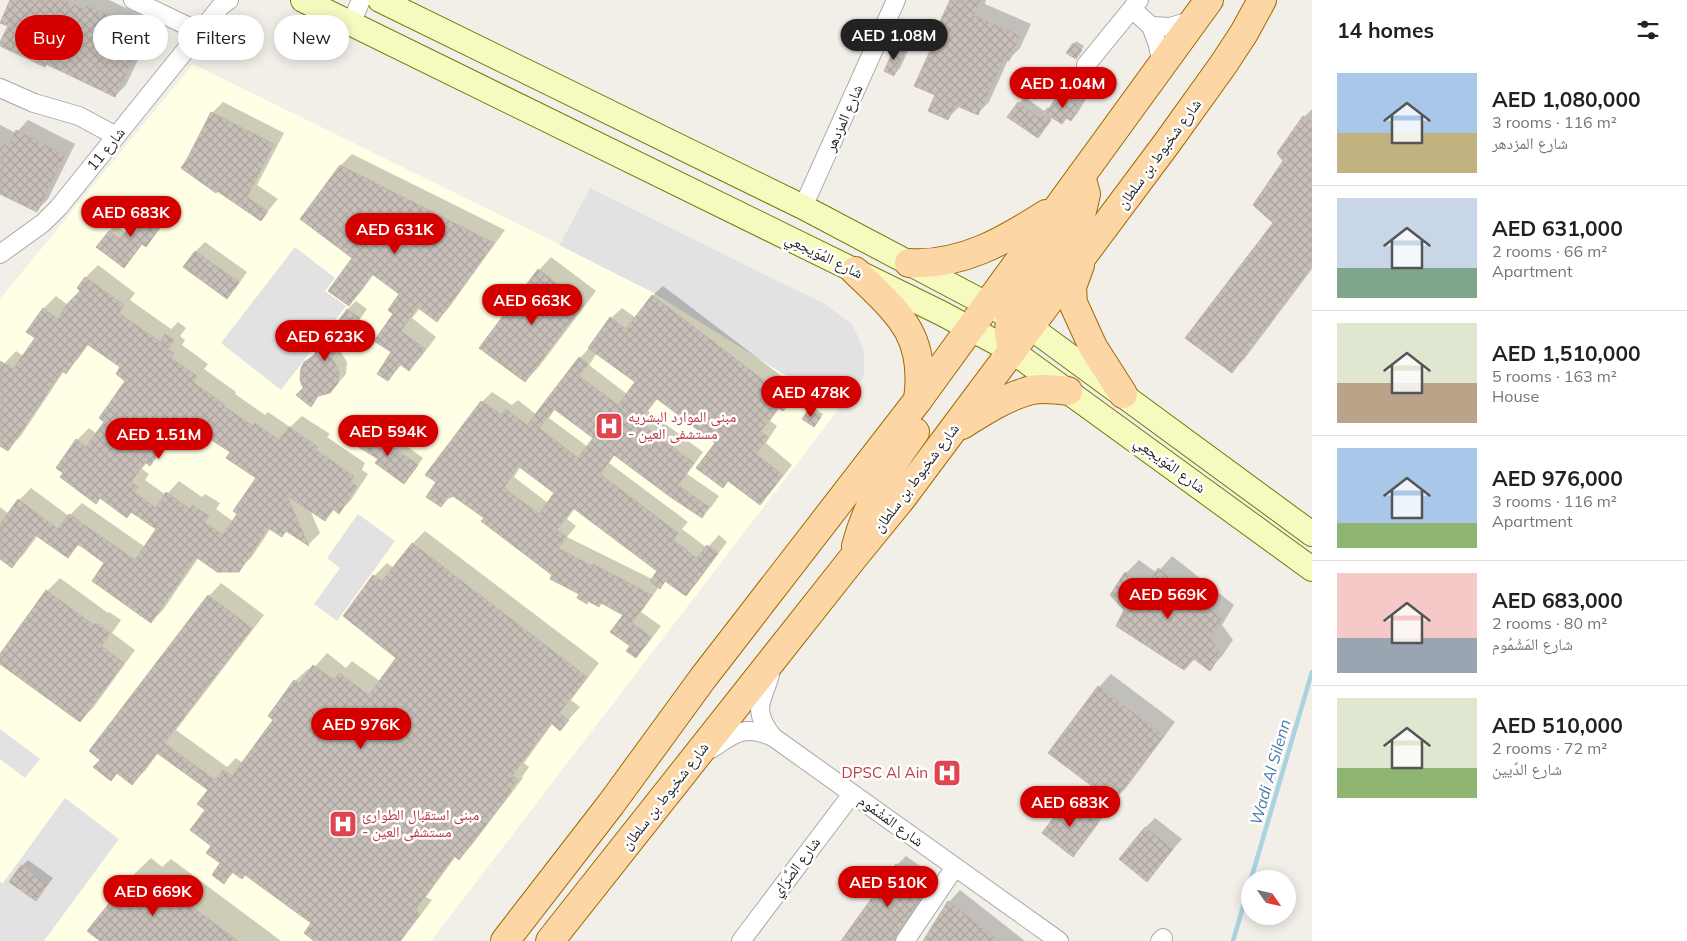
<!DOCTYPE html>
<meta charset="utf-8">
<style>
body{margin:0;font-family:Mulish,"Noto Naskh Arabic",sans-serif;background:#f6f6f6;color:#202124;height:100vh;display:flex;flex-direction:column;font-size:19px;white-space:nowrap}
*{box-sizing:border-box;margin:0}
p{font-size:16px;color:#757577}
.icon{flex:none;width:28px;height:28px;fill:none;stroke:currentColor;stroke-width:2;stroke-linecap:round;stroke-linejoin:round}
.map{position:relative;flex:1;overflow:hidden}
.panel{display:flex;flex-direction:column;background:#fff;width:375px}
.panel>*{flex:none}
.banner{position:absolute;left:15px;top:15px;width:475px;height:45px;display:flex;gap:10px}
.needle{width:32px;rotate:124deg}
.buttons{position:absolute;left:1241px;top:870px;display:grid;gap:10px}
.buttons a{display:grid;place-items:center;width:55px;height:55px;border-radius:50%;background:#fff;box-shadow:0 2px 12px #0003;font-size:25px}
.price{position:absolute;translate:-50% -42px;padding:0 11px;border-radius:18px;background:#d40000;color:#fff;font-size:16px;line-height:32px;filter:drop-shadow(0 1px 2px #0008)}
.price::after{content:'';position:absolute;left:50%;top:30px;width:15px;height:11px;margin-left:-8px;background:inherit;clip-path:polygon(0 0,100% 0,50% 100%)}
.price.active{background:#222;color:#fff}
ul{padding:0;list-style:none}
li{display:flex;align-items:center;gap:15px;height:125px;padding:0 25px}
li+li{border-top:1px solid #e0e0e0}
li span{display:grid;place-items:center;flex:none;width:140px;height:100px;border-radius:0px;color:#555}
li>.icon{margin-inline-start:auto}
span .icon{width:60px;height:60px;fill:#fffc;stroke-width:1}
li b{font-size:21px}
h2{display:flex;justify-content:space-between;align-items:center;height:60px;padding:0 25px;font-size:21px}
.pill{padding:0 18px;border-radius:22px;background:#fff;box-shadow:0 2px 12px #0003;font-size:18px;line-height:45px}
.pill.active{background:#d40000;color:#fff}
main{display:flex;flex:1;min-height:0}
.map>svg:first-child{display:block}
.education{fill:#ffffe5}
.parking{fill:#e2e2e2}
.shadow{fill:#0003;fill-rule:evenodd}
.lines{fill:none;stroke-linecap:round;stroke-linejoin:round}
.stream{stroke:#aad3df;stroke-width:4.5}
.building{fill:url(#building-cross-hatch);stroke:#c4b6ab;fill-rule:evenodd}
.street-casing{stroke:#a9a9a9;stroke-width:20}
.secondary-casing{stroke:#707d05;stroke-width:26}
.primary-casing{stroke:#a06b00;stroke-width:30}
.street{stroke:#fff;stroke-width:18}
.secondary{stroke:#f7fabf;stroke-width:24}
.primary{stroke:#fcd6a4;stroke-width:28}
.labels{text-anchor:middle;stroke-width:5;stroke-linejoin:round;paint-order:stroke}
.street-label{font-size:15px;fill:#222;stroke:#fff}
.health-label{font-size:15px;fill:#be3a42;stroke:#fff;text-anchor:start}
.water-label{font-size:16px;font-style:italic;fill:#4a7aab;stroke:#fff}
</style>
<main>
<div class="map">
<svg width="1312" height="941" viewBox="0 0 1312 941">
<defs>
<pattern id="building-cross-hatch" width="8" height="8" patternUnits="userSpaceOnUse" patternTransform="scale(1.25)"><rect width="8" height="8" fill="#c7bfb8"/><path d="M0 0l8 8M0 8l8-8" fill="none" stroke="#aba49e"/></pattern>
</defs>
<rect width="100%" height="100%" fill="#f2efe9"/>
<!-- education -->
<path class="education" d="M193,64L559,244L590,188L825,304L853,325L864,351V376L431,941H0V299Z"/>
<!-- parking -->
<g class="parking">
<path d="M590,188L825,304L853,325L864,351V376L839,409L652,292L559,245Z"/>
<path d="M295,247L335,278L325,291L346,306L281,390L221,343Z"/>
<path d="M358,514L395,541L337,621L314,604L340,568L327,558Z"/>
<path d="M0,729L40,759L25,778L0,759Z"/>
<path d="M65,798L119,839L44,941H0V882L3,883Z"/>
</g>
<!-- shadow -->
<g class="shadow">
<path d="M11,0H109L156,22L126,85L115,96L47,63L45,65L9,26Z"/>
<path d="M951,0H986L985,4L1031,24L1020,48L1008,60L989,102L977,114L960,106L948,118L936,95L943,27Z"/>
<path d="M902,41L911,45L900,68L894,75L896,47Z"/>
<path d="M1076,41L1084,46L1078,55L1074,44Z"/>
<path d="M1066,87L1086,99L1077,114L1071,120L1067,118L1062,123L1053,117L1038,136L1019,103L1025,97L1044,111L1048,107L1051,109L1060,93Z"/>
<path d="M223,102L284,133L257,185L278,199L261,219L217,190L212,113Z"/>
<path d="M1312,109V269L1245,358L1232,371L1275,223L1284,161L1304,117Z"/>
<path d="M28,120L75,144L48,199L37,210L0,193V125L16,133Z"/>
<path d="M352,154L505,230L448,309L437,320L420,308L412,318L436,337L421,357L409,369L402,364L388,380L392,351L395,313L401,293L374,274L360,293L348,305L353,258L340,166Z"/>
<path d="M152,201L170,215L152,239L143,243L130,260L109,231L116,225L126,233Z"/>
<path d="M205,242L247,272L236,288L227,297L184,267L196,251Z"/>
<path d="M551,257L596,291L538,368L525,381L539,270Z"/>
<path d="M98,265L135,293L130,300L171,329L178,322L186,328L180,336L185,340L182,345L208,364L204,369L236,392L235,394L265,415L268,412L290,427L302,416L330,434L327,437L365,463L362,470L368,474L351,500L339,512L335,509L325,520L310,510L320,533L309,544L287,530L282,536L271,528L251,558L238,570L199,557L163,610L151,622L106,563L80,544L67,556L38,535L24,554L12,566L0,558V507L9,514L19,500L31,488L69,516L82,503L145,547L158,529L132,511L127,516L101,497L96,502L65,473L77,440L89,428L97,434L106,422L127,380L122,367L89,344L77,360L64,371L20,437L8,449L1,445L0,446V368L16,351L23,356L37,337L28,331L44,308L56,296L68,305L81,291L78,288L86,277ZM179,420L204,434L231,452L257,478L234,522L216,509L220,503L205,494L202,497L179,481L166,495L145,480L149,474L142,469L147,462L150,464L162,452L178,429L175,426Z"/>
<path d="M663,286L800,390L783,410L780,407L770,421L777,426L766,443L792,465L770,493L760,503L729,480L723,487L717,443L658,398L648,411L703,452L687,474L719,496L712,506L702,516L615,454L609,463L688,522L682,529L707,548L719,535L727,542L696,584L685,595L666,580L659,587L641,612L661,626L646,646L636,656L632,646L625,614L580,593L554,575L485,517L453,494L441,506L438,482L482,402L492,392L512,405L518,400L537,415L580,358L590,347L611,318L622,308L636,318L652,296ZM597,353L637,382L627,394L589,365ZM555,409L595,438L588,447L549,418ZM521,466L556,493L548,503L514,477ZM575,508L659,571L652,579L567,537L576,526L567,519Z"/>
<path d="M356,301L367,309L339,349L347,362L346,374L334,388L320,394L311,405L305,388V363L318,351L348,309Z"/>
<path d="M812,407L823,414L816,423L804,418Z"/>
<path d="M375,423L423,458L410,476L358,445Z"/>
<path d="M425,531L599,663L571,700L580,707L560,729L553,723L524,763L529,767L522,777L523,778L471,846L459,859L456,856L426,897L432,900L401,941H316L313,923L246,874L234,872L224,882L221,863L207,809L210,790L158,753L145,771L132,783L118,772L111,779L209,596L221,583L264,615L176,730L227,767L236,758L243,763L275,719L295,681L308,669L311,671L327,653L346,668L352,661L381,682L398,658L345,616L374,576L387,563L394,568L413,543Z"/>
<path d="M1172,556L1234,605L1222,625L1233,640L1222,656L1209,669L1126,610L1111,595L1126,573L1139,560L1157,573Z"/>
<path d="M60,578L108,613L109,612L121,620L112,633L135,650L93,708L80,721L0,663V656L47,591Z"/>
<path d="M1111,674L1175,722L1126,788L1113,801L1099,687Z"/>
<path d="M1077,791L1106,813L1082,845L1073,855L1067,801Z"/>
<path d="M1155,818L1182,839L1147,880L1145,828Z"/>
<path d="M906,856L937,878L896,941H842L897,865Z"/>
<path d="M151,858L162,867L171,859L281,941H102L89,931L132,876Z"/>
<path d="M28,860L53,878L36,900L22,866Z"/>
<path d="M960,890L1025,941H925L949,902Z"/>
</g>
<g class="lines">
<!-- stream -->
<g class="stream">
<path d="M1251,879L1312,672"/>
<path d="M1233,941L1250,883"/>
</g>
</g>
<!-- building -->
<g class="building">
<path d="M10,0H66L84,9L87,5L146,33L115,97L46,64L45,67L0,46V42L8,26L0,23Z"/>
<path d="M950,0H981L974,15L1020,36L1009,61L1004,59L978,115L955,105L948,120L928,111L935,95L914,86L941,27L938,26Z"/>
<path d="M1073,43L1082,50L1076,59L1066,53Z"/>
<path d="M895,47L905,51L894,76L884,71Z"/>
<path d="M1059,92L1081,105L1071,121L1066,118L1062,124L1046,114Z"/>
<path d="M1018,102L1038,117L1041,113L1051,120L1038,138L1007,117Z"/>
<path d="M211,112L274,144L247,197L268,211L261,221L217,191L216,193L181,168L187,159Z"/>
<path d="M1303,116L1312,121V266L1232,373L1185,338L1273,223L1253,205L1283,161L1277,153Z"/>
<path d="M16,130L65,155L37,212L0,194V142L8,146Z"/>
<path d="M340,165L494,243L437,322L417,307L401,331L425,349L409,371L400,364L388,381L377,374L391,352L374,341L393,314L388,310L399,294L372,274L349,306L328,291L352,258L300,219Z"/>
<path d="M144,207L164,222L146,247L142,244L124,268L96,247L109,231L120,239Z"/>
<path d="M195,251L239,282L227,299L183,267Z"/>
<path d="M538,269L584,304L525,382L479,348Z"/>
<path d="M85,277L124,305L119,313L160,342L165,334L174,340L168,349L174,353L171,358L197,376L193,382L225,405L224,406L253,426L255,423L279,440L289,427L318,447L316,450L354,476L350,482L357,486L339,514L333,509L325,521L287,496L309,546L286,531L282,537L268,528L239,572H217L196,557L151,623L92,581L104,563L78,544L68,558L35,535L12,568L0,559V524L18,499L58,529L69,514L135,560L156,529L131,512L127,518L100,498L96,504L60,477L63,473L56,468L76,439L86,447L104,422L99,418L125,381L116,374L120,367L87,344L66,374L62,371L8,451L0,446V361L13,369L35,338L26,332L43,308L58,319L68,303L80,291L77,288ZM177,420L202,438L204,435L230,452L226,458L256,478L233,511L237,514L223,535L204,522L209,516L192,505L190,509L166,492L156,508L134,492L138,487L131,482L145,462L150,466L167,441L164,439Z"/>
<path d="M652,295L791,401L783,411L778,408L760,432L768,437L756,454L783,475L760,505L728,481L723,488L696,468L715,443L656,398L639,422L694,463L678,485L709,507L702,518L669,496L614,455L600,474L678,533L673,540L697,558L707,545L718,553L686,596L665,581L660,589L650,581L657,571L573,508L557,530L567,537L558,548L592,566L593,564L652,595L632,623L651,637L636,658L626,651L630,646L610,632L623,615L601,603L599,607L588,601L587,604L577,598L579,594L550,579L552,575L481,521L484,518L453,496L450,498L448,497L441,507L426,497L436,482L425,475L481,401L502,415L506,409L527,425L579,357L588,364L579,376L618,405L635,382L588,348L610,317L626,329ZM554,409L593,438L578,458L539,428ZM518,466L554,493L539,514L504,488Z"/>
<path d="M347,309L360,318L332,358L339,371L338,383L330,393L318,396L311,407L296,395L303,388L300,380L301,368L304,362L313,356Z"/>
<path d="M809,409L821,417L814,427L802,419Z"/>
<path d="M368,429L418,465L404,484L375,463L378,459L357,446Z"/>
<path d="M412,543L587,677L559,713L569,720L560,731L551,723L516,770L512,776L518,780L510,790L512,791L459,860L454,856L415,910L420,914L400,941H314L304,933L311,923L245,875L242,879L232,872L224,884L212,875L220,863L206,853L211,846L190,830L205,810L197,804L208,790L157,753L132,785L117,773L111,781L93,767L100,760L89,751L208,595L252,628L164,743L215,780L223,770L232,776L273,720L268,716L294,680L299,684L313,665L334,680L339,673L369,695L396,658L343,616L373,575L382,581Z"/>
<path d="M1158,568L1222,618L1210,638L1221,654L1210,671L1194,659L1184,670L1116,626L1124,610L1110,595L1125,572L1146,587Z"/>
<path d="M46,590L94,625L96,623L110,633L101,646L124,663L80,722L0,664V654Z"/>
<path d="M1098,686L1164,736L1113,802L1048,753Z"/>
<path d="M1067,800L1098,823L1073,857L1042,833Z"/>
<path d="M1145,827L1173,849L1147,882L1119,859Z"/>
<path d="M896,864L928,888L896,935L894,941H841Z"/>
<path d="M21,865L48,884L36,901L9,882Z"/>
<path d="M131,876L144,886L151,876L238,941H100L87,931Z"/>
<path d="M948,901L999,941H923Z"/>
</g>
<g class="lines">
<defs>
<g id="street">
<path d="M133,0L200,32"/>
<path d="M1132,9L1151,26L1158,45L1162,66"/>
<path d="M351,24L361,0"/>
<path d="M1151,26L1170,27L1194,20"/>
<path d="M1086,65L1139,0"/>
<path d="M0,88L34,103L79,116L116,136"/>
<path d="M803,207L896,0"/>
<path d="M0,254L43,223L59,207L221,6L229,0"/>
<path d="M770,675C762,702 751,709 773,737"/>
<path d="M711,749C734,734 743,724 773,737L1059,941"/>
<path d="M741,941L852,794"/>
<path d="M905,941L955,867"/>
<path d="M1160,941L1163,938"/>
</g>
<g id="secondary">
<path d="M303,0L941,313L1012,351L1312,569"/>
<path d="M380,0L803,207L1030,327L1312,534"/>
</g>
<g id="primary">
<path d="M909,263C961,266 1004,241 1046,214"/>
<path d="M1080,265L1072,287L1073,303L1093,347L1123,394"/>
<path d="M855,271C898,313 927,334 918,400"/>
<path d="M1012,351L1009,333L1010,316L1082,211L1086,194L1081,176"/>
<path d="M962,425C981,413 1002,399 1025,392C1038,387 1054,389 1068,391"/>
<path d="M856,546C867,504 889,467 915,432"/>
<path d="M505,941L611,804L703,678L918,400L1209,0"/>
<path d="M550,941L853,558L902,498L1167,143L1223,65L1244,33L1262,0"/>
</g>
</defs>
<!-- street casing -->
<use href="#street" class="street-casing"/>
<!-- secondary casing -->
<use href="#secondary" class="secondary-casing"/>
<!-- primary casing -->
<use href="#primary" class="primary-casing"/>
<!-- street -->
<use href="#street" class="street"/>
<!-- secondary -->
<use href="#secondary" class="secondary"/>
<!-- primary -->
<use href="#primary" class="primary"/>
</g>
<!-- icons -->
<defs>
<symbol id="hospital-square" viewBox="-11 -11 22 22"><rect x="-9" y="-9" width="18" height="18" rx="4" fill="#e0444e" stroke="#fff"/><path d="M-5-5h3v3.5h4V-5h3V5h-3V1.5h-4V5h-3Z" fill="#fff"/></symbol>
</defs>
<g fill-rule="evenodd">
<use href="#hospital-square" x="593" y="410" width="32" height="32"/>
<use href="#hospital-square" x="931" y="757" width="32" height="32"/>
<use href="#hospital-square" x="327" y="808" width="32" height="32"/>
</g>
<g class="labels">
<!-- street labels -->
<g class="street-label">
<text transform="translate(844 118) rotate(-66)" y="5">شارع المزدهر</text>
<text transform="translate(106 149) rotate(-51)" y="5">شارع 11</text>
<text transform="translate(1159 154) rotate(-54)" y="5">شارع شخبوط بن سلطان</text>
<text transform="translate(824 256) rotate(26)" y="5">شارع المُوَيجعِي</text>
<text transform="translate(1170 465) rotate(36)" y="5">شارع المُوَيجعِي</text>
<text transform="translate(916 478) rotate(-53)" y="5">شارع شخبوط بن سلطان</text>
<text transform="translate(665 796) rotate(-52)" y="5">شارع شخبوط بن سلطان</text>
<text transform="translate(891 821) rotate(36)" y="5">شارع المَشْمُوم</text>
<text transform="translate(796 867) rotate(-53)" y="5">شارع الصِّرَاي</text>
</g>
<!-- health labels -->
<g class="health-label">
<text x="628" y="422">مبنى الموارد البشريه<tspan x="628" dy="17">- مستشفى العين</tspan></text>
<text x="928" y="778" text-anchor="end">DPSC Al Ain</text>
<text x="362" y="820">مبنى استقبال الطوارئ<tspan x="362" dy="17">- مستشفى العين</tspan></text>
</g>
<!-- water labels -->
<g class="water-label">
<text transform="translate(1270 772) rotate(-74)" y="6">Wadi Al Silenn</text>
</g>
</g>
</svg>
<div class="buttons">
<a><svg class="needle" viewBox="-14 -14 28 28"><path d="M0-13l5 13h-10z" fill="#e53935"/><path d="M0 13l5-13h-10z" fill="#757577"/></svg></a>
</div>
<b class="price active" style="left:894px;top:61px">AED 1.08M</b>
<b class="price" style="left:1063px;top:109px">AED 1.04M</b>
<b class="price" style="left:131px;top:238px">AED 683K</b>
<b class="price" style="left:395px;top:255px">AED 631K</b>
<b class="price" style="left:532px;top:326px">AED 663K</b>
<b class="price" style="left:325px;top:362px">AED 623K</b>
<b class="price" style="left:811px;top:418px">AED 478K</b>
<b class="price" style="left:388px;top:457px">AED 594K</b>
<b class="price" style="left:159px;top:460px">AED 1.51M</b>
<b class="price" style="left:1168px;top:620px">AED 569K</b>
<b class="price" style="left:361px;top:750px">AED 976K</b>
<b class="price" style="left:1070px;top:828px">AED 683K</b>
<b class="price" style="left:888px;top:908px">AED 510K</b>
<b class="price" style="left:153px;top:917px">AED 669K</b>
<div class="banner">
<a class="pill active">Buy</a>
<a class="pill">Rent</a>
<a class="pill">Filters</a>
<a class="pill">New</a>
</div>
</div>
<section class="panel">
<h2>14 homes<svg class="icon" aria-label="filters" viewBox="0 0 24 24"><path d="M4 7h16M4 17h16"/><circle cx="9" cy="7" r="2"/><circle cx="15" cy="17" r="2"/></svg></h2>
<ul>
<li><span style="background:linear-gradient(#a9c7e8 60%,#c2b280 0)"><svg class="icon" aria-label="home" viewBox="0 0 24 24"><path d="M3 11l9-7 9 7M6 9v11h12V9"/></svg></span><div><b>AED 1,080,000</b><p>3 rooms · 116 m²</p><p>شارع المزدهر</p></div></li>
<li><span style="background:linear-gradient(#c9d6e8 70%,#7fa58c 0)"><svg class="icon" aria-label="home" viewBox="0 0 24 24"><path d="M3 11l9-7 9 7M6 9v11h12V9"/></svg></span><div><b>AED 631,000</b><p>2 rooms · 66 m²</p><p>Apartment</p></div></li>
<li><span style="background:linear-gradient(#dfe7d0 60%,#b9a48a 0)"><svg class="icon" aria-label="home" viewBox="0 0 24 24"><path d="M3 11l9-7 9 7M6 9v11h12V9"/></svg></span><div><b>AED 1,510,000</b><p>5 rooms · 163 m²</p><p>House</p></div></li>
<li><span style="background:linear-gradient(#a9c7e8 75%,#8fb573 0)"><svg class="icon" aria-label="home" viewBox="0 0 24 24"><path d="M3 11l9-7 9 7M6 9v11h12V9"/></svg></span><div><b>AED 976,000</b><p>3 rooms · 116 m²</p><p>Apartment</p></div></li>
<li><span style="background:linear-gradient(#f6c9c9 65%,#9aa5b1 0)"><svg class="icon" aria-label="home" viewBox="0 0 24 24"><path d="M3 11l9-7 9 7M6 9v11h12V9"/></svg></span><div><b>AED 683,000</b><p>2 rooms · 80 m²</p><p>شارع المَشْمُوم</p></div></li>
<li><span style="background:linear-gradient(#dfe7d0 70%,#8fb573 0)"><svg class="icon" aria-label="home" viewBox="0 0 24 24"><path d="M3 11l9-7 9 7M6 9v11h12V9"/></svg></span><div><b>AED 510,000</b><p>2 rooms · 72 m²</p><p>شارع الدِّيين</p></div></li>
</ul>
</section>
</main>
